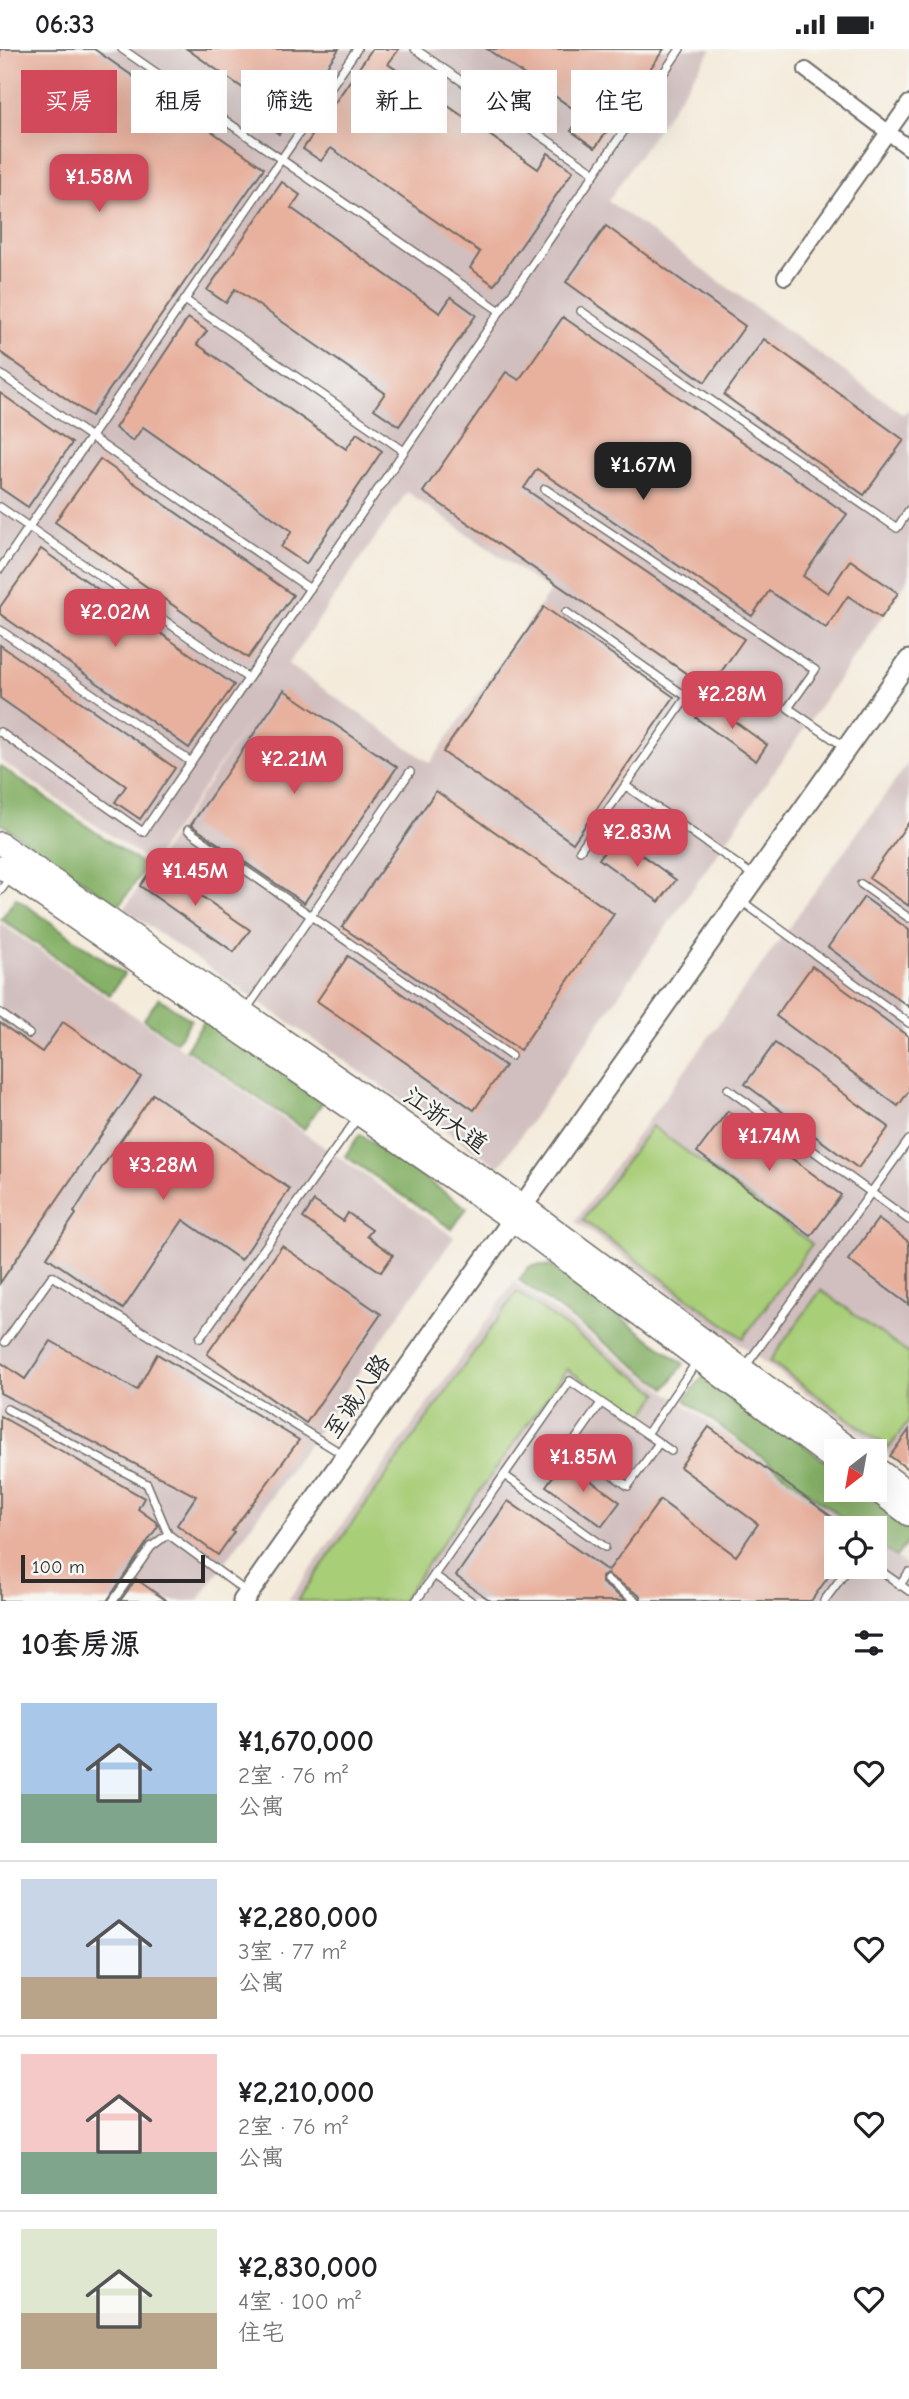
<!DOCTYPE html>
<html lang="zh">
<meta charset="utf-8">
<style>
body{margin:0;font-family:"Comic Neue","LXGW WenKai TC",sans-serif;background:#f6f6f6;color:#202124;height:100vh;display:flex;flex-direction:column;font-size:26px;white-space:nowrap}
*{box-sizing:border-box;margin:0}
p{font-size:23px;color:#757577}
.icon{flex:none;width:38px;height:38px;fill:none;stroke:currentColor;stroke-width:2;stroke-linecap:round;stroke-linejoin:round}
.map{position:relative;height:1552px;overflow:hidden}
.sheet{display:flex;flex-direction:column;background:#fff;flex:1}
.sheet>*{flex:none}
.hud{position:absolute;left:21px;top:21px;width:868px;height:63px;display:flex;gap:14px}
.needle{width:46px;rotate:211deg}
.tools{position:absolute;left:824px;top:1390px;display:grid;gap:14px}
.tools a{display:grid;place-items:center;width:63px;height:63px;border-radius:0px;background:#fff;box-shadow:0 7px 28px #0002;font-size:35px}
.scale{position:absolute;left:21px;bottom:18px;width:184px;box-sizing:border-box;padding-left:7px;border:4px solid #2b2b2b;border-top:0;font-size:19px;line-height:24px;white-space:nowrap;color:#2b2b2b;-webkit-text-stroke:5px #f6f6f2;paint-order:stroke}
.price{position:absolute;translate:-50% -60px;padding:0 16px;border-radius:14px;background:#d1495b;color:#fff;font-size:23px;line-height:46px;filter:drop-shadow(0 2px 4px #0008)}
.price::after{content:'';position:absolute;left:50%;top:42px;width:21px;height:16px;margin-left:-10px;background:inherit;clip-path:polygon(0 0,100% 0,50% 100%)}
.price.on{background:#222;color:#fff}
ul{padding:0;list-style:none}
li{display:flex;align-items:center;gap:21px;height:175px;padding:0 21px}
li+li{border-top:2px solid #e0e0e0}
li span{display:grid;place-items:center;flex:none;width:196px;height:140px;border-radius:0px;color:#555}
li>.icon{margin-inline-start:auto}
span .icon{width:84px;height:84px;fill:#fffc;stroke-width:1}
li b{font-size:30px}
h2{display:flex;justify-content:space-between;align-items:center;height:84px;padding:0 21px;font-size:30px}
.chip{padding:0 24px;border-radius:0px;background:#fff;box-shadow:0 7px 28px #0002;font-size:24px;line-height:63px}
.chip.on{background:#d1495b;color:#fff}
.status{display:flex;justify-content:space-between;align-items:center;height:49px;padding:0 35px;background:#fff;direction:ltr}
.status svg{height:19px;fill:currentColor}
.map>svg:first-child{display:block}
.industrial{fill:#d1bfbf;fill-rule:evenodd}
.green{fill:#a8ce78;stroke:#6a7c52;stroke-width:2}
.forest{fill:#86b168;stroke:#586e4a;stroke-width:2}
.building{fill:#e8b19e}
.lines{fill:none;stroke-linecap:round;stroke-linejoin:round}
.service-casing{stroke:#716e69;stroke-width:10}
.minor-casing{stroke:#716e69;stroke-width:18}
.secondary-casing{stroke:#716e69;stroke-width:23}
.primary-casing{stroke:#716e69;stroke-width:24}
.service{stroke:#fff;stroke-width:7}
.minor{stroke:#fff;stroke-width:14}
.secondary{stroke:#fff;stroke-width:19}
.primary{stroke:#fff;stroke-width:21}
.labels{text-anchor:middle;stroke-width:5;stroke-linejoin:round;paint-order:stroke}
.street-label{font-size:24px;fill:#2b2b2b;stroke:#f6f6f2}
</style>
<div class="status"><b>06:33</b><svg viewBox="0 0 49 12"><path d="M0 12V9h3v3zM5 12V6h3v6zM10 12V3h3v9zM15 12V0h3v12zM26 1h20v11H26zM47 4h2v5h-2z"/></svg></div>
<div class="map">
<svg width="909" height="1552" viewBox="0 0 909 1552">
<rect width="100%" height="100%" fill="#f6f6f2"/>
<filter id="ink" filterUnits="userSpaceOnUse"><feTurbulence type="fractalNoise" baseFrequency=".0143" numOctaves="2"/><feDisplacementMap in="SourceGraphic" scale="14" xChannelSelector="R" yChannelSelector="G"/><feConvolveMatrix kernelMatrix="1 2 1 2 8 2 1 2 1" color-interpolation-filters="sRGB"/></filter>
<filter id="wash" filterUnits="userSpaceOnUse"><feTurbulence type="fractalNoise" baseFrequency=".00686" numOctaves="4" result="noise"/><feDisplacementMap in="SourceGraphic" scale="28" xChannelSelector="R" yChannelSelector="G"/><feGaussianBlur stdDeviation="1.57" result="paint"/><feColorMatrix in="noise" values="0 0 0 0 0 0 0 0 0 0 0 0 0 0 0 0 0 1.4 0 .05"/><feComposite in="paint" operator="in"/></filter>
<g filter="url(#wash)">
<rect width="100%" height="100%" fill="#f4ebdb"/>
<!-- industrial -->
<g class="industrial">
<path d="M0,0H712L608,152L903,365L909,360V529L499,1118L124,860L254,666L151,814L0,711ZM407,443L550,542L430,714L288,615Z"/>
<path d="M909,713V1381L890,1407L575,1172Z"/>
<path d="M0,874L454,1188L198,1552H0Z"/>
<path d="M514,1233L855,1479H836V1517H875V1493L909,1518V1552H288Z"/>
</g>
<!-- green -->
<g class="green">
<path d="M652,1077L812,1195L743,1289L583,1171Z"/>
<path d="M821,1241L909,1305V1372L889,1399L770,1312Z"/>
<path d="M517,1243L659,1344L640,1371L567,1320L401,1552H297Z"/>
</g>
<!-- forest -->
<g class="forest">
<path d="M0,717L146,818L119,857L0,774Z"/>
<path d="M16,849L124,925L110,946L1,870Z"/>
<path d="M159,949L191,971L176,993L144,970Z"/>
<path d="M205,971L324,1051L304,1080L186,1000Z"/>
<path d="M360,1085L467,1159L452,1180L345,1107Z"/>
<path d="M539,1216L552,1218L684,1315L666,1339L519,1231L529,1218Z"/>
<path d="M706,1323L836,1420V1440H864L909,1474V1491L896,1508L875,1493V1479H856L685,1351Z"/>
</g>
<g id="blocks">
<!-- building -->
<g class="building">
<path d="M0,0H94L264,119L91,367L0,303Z"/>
<path d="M187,0H339L279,85L257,69L267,56Z"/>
<path d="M372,0H399L388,15L538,120L548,104L573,122L494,236L470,219L480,203L331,99L321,112L303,100Z"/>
<path d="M487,0H664L595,99L571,82L582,66Z"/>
<path d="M282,133L300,146L291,159L440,264L451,248L476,266L399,377L374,360L385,344L235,240L226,254L207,241Z"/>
<path d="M606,177L745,277L705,333L566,233Z"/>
<path d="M563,268L847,465L803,527L828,544L850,511L898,544L881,569L848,547L826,579L769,542L752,567L537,420L524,439L744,590L709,640L423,443L506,323L519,331Z"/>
<path d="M188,269L207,282L197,295L346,400L357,384L382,402L306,515L281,498L292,482L143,378L133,392L115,379Z"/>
<path d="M764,290L904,391L864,446L724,346Z"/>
<path d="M0,344L72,394L28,458L0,439Z"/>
<path d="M100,410L293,546L248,609L55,473Z"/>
<path d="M41,500L234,636L189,699L0,565V558Z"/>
<path d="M544,558L674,648L573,794L443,703Z"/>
<path d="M0,596L175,719L140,770L115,753L126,737L0,649Z"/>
<path d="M284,641L397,718L304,854L191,776Z"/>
<path d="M708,653L767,696L756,712L696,669Z"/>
<path d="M436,742L614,865L520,1001L342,878Z"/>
<path d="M909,773V857L869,829Z"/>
<path d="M616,787L676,831L659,853L599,810Z"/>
<path d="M155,815L250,881L234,903L140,837Z"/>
<path d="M864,848L909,881V958L828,898Z"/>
<path d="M348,907L505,1017L474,1061L317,952Z"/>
<path d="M812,917L909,988V1042L898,1057L776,967Z"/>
<path d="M63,973L141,1028L0,1234V974L42,1003Z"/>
<path d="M775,994L889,1078L858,1119L745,1035Z"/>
<path d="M153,1045L290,1140L241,1211L183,1171L123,1260L47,1208L76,1165L74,1163L101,1120Z"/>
<path d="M728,1062L841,1146L811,1187L697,1103Z"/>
<path d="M314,1152L343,1172L348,1164L372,1181L367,1187L393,1206L381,1223L303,1169Z"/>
<path d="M878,1170L909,1193V1256L848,1211Z"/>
<path d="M282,1197L381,1265L306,1374L207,1305Z"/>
<path d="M51,1292L137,1341L157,1305L299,1391L232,1482L234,1483L218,1506L177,1476L196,1447L0,1344V1313L25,1330Z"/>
<path d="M0,1367L144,1449L138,1460L156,1473L158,1477L107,1552H0Z"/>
<path d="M709,1378L847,1479H836V1517L811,1552H642L640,1547L607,1525L602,1528V1534L626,1552H491L456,1527L508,1452L608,1522L660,1451L736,1507L758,1475L680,1418Z"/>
<path d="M909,1381V1421L890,1407Z"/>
<path d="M564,1412L620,1453L602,1477L546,1437Z"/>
<path d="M136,1530L167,1552H120Z"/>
</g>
</g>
</g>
<g filter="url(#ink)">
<use href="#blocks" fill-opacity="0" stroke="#716e69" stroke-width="2"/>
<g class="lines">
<defs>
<g id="service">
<path d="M122,0L500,262"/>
<path d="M415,0L595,124"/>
<path d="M185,251L404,402"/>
<path d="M581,262L897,479L909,461"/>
<path d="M0,325L310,540"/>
<path d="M545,440L815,621L788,659L845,698"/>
<path d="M0,458L248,629"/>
<path d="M0,520L357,0"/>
<path d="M566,563L687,648L580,801"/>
<path d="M0,581L191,713"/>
<path d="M0,683L143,783L680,0"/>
<path d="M626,737L754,827"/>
<path d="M188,781L511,1007"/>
<path d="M861,835L909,869"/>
<path d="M0,842L10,829"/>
<path d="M740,851L909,974"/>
<path d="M246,961L410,723"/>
<path d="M0,964L29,985"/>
<path d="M728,1040L909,1171"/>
<path d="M200,1289L359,1067"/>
<path d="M5,1293L52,1227L344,1406"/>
<path d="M745,1318L909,1091"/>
<path d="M601,1354L571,1397L628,1437L659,1394"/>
<path d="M7,1360L147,1435L168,1485L248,1544"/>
<path d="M671,1402L647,1385L698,1311"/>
<path d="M504,1426L605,1498"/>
<path d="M874,1517L909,1542"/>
<path d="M434,1526L471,1552"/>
<path d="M607,1531L636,1552"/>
<path d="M900,1536L909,1523"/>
<path d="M113,1552L151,1498L168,1485"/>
<path d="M416,1552L570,1332L647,1385"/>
<path d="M824,1552L850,1517"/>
</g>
<g id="minor">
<path d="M806,21L909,99"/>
<path d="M785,228L909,54"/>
</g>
<path id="secondary" d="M243,1552L909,611"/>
<g id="primary">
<path d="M0,794L522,1156L854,1402"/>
<path d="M0,818L512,1171L836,1413"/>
<path d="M875,1418L909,1443"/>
<path d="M874,1440L909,1466"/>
</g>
</defs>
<!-- service casing -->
<use href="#service" class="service-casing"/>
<!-- minor casing -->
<use href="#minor" class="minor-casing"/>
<!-- secondary casing -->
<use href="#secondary" class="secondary-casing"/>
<!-- primary casing -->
<use href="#primary" class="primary-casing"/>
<!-- service -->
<use href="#service" class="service"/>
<!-- minor -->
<use href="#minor" class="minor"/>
<!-- secondary -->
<use href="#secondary" class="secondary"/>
<!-- primary -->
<use href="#primary" class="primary"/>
</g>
</g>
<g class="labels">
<!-- street labels -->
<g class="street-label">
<text transform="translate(446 1071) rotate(35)" y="8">江浙大道</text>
<text transform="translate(357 1347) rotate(-55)" y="8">至诚八路</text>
</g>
</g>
</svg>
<div class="tools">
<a><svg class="needle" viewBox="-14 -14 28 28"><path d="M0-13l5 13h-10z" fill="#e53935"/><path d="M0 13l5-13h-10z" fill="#757577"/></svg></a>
<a><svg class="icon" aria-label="locate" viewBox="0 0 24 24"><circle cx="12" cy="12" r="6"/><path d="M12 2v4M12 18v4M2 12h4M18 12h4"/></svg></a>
</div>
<div class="scale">100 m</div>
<b class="price" style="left:99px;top:165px">¥1.58M</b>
<b class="price on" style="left:643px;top:453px">¥1.67M</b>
<b class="price" style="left:115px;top:600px">¥2.02M</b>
<b class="price" style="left:732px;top:682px">¥2.28M</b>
<b class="price" style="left:294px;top:747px">¥2.21M</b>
<b class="price" style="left:637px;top:820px">¥2.83M</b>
<b class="price" style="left:195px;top:859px">¥1.45M</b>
<b class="price" style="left:769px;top:1124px">¥1.74M</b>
<b class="price" style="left:163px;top:1153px">¥3.28M</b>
<b class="price" style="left:583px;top:1445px">¥1.85M</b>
<div class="hud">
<a class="chip on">买房</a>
<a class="chip">租房</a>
<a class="chip">筛选</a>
<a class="chip">新上</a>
<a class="chip">公寓</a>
<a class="chip">住宅</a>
</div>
</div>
<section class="sheet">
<h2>10套房源<svg class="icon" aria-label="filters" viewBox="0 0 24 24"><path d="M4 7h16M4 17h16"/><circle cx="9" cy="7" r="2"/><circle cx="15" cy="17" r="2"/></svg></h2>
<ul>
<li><span style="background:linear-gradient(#a9c7e8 65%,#7fa58c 0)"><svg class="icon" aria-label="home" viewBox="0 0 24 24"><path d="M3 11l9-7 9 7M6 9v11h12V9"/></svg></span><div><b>¥1,670,000</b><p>2室 · 76 m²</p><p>公寓</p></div><svg class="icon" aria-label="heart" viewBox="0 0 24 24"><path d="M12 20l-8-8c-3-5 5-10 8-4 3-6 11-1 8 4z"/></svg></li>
<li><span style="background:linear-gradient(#c9d6e8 70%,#b9a48a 0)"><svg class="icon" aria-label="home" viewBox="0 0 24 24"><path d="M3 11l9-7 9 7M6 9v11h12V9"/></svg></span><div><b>¥2,280,000</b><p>3室 · 77 m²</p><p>公寓</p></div><svg class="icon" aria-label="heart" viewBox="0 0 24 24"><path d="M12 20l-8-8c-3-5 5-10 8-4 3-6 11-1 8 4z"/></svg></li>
<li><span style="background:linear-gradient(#f6c9c9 70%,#7fa58c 0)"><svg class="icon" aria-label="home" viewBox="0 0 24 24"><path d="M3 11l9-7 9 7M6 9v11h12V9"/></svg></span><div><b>¥2,210,000</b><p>2室 · 76 m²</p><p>公寓</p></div><svg class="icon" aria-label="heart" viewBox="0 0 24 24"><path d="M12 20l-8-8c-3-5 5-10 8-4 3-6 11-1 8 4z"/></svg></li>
<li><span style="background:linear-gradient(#dfe7d0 60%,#b9a48a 0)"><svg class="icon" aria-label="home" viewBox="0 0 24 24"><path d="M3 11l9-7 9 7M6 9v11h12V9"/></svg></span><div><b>¥2,830,000</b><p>4室 · 100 m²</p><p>住宅</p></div><svg class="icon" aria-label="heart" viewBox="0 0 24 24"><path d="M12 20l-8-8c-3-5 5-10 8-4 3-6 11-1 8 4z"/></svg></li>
</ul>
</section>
